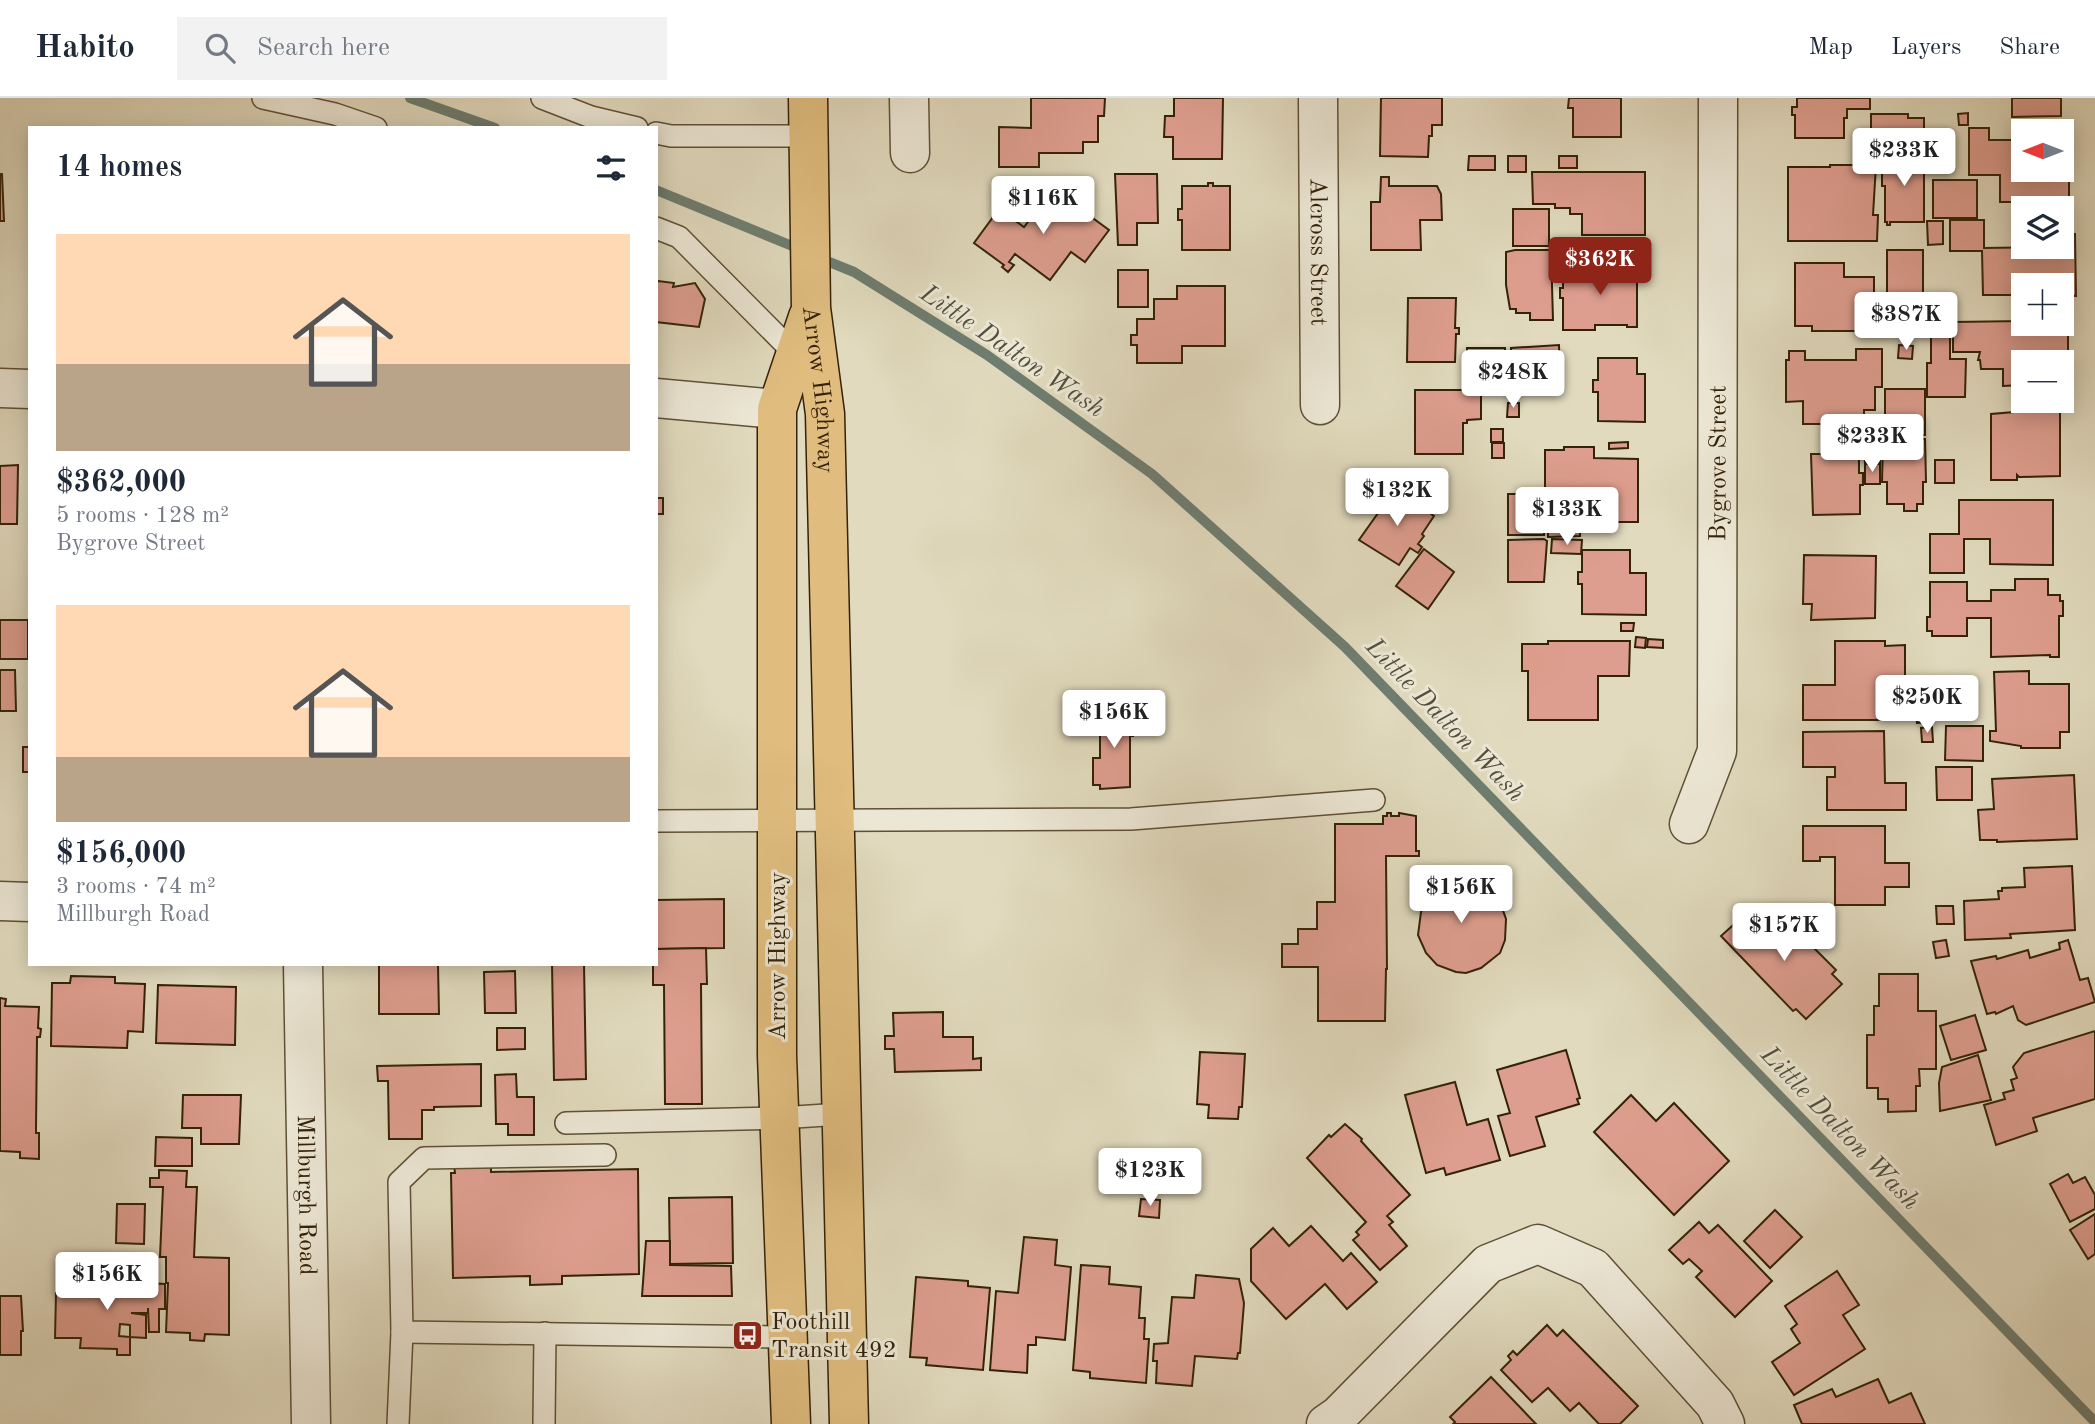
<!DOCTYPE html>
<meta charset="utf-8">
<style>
body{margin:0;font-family:"Old Standard TT",serif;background:#f2f2f3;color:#1f2937;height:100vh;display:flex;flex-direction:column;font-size:26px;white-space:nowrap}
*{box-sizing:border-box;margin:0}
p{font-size:23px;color:#747a83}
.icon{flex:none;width:38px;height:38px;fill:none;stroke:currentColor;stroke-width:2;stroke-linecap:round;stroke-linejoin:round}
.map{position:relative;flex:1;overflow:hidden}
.side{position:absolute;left:28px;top:28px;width:630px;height:840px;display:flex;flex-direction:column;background:#fff;border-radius:0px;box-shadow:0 4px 18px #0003}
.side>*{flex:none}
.needle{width:46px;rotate:270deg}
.controls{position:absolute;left:2011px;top:21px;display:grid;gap:14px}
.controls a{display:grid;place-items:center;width:63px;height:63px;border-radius:0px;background:#fff;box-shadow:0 4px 18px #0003;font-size:35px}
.price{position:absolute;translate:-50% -60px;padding:0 16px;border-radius:7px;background:#fff;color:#222;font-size:23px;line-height:46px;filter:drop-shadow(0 2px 4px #0008)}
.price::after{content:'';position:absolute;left:50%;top:42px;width:21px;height:16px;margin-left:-10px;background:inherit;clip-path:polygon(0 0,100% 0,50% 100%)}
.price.current{background:#8f2418;color:#fff}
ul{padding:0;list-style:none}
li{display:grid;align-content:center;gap:14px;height:371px;padding:0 28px}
li span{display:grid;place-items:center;height:217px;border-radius:0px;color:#555}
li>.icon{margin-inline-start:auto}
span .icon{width:126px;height:126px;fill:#fffc;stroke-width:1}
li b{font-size:30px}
h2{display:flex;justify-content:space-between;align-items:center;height:84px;padding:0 28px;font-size:30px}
header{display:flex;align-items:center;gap:42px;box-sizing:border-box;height:98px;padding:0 35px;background:#fff;border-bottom:2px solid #e0e1e3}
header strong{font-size:33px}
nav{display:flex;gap:38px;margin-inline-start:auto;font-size:24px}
.search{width:490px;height:63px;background:#f2f2f3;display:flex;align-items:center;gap:18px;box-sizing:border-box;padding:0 24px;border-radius:0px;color:#747a83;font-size:26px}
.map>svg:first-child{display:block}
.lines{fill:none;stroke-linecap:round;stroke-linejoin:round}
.stream{stroke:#6e7d70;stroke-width:10}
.building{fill:#de9e8f;stroke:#342207;stroke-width:2;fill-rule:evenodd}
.service-casing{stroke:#5f5035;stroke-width:24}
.minor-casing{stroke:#5f5035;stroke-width:41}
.primary-casing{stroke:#342207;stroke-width:41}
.service{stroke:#ece7d5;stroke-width:21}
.minor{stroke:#ece7d5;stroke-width:38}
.primary{stroke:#e0bd7f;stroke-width:38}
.labels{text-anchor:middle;stroke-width:6;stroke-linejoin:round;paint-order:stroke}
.street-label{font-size:24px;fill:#342207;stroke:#ece7d5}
.poi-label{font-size:24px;fill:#342207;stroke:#ece7d5;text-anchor:start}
.water-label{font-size:26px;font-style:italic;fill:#51503c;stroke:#ece7d5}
</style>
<header>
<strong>Habito</strong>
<div class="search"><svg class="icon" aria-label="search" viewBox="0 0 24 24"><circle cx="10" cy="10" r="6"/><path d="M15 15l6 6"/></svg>Search here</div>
<nav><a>Map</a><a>Layers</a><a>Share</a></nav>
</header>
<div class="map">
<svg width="2095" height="1326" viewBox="0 0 2095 1326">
<rect width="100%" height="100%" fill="#e1dabe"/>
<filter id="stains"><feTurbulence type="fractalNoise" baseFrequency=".00286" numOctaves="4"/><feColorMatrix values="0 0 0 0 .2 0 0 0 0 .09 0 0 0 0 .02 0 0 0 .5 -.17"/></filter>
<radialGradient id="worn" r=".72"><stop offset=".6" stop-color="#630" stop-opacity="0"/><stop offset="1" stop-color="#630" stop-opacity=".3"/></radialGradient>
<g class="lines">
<!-- stream -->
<g class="stream">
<path d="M410,0L495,30"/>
<path d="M656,92L802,152"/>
<path d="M817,159L854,174L987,257L1152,376L1345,549L2095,1324"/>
</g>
</g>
<!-- building -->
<g class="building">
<path d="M1031,0H1105L1104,18H1098V44H1083V55H1039V69H999V29L1031,30Z"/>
<path d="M1174,0H1223L1222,61H1173V39H1164L1165,18H1174Z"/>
<path d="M1381,0H1442V27H1432V38H1429L1428,59L1380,58Z"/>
<path d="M1569,0H1621V39H1573V10H1568Z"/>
<path d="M1797,0H1870V11H1847V20H1844V40H1795V17H1792V9H1797Z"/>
<path d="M2012,0H2061V18L2012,19Z"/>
<path d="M1968,15V27H1959L1958,16Z"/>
<path d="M1871,16H1908V20H1924V33H1908V53H1871Z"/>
<path d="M1969,30H1989V42H2023V72H2062V43H2069V107H2016V104H2000V77H1969Z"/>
<rect x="1933" y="35" width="13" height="15"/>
<path d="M1884,57H1924V124H1890V127H1887V124H1885V88H1882V62H1884Z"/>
<path d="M1469,58H1495V72H1468Z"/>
<rect x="1508" y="58" width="18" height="16"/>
<rect x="1559" y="58" width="18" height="12"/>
<path d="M1830,67H1876L1873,117H1878L1877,143H1788V69H1830Z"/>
<path d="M1532,74H1645V137H1582V116H1570V110H1555V106H1533Z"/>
<path d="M0,76H2L4,123H0Z"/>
<path d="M1115,76H1157L1158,125H1137V147H1118Z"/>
<path d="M1381,79H1389V88H1437L1441,96L1442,122H1420L1421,152H1371V104H1380Z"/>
<rect x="1933" y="82" width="44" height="38"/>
<path d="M1208,85H1213V88H1230V152H1182V122H1178V111H1182V88H1208Z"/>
<path d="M1053,91L1109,132L1085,164L1071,154L1050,182L1015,156L1009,164L1014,167L1008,174L1002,169L1004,167L974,145L999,111L1024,129Z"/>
<rect x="1513" y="111" width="36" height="37"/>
<path d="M1950,122H1984V150L2062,149V136H2075L2076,198L2062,196V187H2023V197H1983L1982,153H1950Z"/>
<path d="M1927,123H1943V146L1928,147Z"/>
<path d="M1515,152H1551L1553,222H1530V215H1516V211H1510L1506,187V154Z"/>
<rect x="1887" y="152" width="36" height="49"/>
<path d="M1795,165H1844V179H1874V218H1889V233H1812V228H1795Z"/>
<path d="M1589,166H1637V229H1627V227H1595V232H1563V200H1560V190H1563V174H1589Z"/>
<rect x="1118" y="172" width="30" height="37"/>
<path d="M658,183L674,185L673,189L695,185L705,201L699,229L656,224V186Z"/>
<path d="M1177,188H1225V248H1182V265H1137V247H1131V237H1137V221H1154V201H1177Z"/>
<path d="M1408,200H1456L1455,230H1459V236H1456L1455,264H1407Z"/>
<path d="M2062,222H2068V272H2062V264H2023V287L2003,288V271H1981L1980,262H1978L1980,254H1953V224L2023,223V226H2062Z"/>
<path d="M1931,233H1950V261H1966L1965,299H1927V265H1931Z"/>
<path d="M1559,247L1560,283L1517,284V274H1511V250Z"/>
<path d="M1899,247L1913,248L1912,261L1898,260Z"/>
<path d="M1467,250H1505V278L1467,277Z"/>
<path d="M1856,251H1882V289H1875V312H1864V317H1851V326H1803V303L1786,304V262H1789V253H1805V262H1856Z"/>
<path d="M1598,260H1637V276H1645V324L1598,323V294H1593V282H1598Z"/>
<path d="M1885,291H1925V337L1885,338Z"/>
<path d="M1415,292H1481V321L1467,322V325H1463V356H1415Z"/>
<path d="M2014,301L2050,303V314H2060V378L2019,379L2017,377V382H1991V316L2014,314Z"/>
<path d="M1508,305H1519V319H1507Z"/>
<rect x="1491" y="331" width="12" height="13"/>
<path d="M1883,341H1925L1926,384H1923V406H1917V413H1904V406H1887V384H1882Z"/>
<path d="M1628,344V350L1609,351V345Z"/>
<rect x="1492" y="345" width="12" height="15"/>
<path d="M1864,346H1880V364L1865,365Z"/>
<path d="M1564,349H1594V360L1638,361V424H1590V417L1580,416V414H1565V405H1562L1564,391H1545V352H1564Z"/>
<path d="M1811,356H1859V375H1863V387H1860V416L1813,417Z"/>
<rect x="1935" y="362" width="19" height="23"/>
<rect x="1865" y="366" width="15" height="20"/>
<path d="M18,367L17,426H0V368Z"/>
<path d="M656,373L657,400H663V416H656Z"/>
<path d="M1395,391L1434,418L1422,436L1424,438L1418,446L1422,449L1418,455L1410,450L1399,467L1359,442Z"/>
<rect x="1508" y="396" width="36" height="41"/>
<path d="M1959,402H2053V467L1990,466V441H1964V475H1930V436H1959Z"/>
<path d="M1548,420H1580V438L1548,439Z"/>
<path d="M1544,441L1547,443L1544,484H1508V442Z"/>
<path d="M1552,441L1582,442L1581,456L1551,455Z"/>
<path d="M1424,451L1454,474L1428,511L1396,488Z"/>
<path d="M1582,452H1630V475H1646V517L1582,516V486H1578V474H1582Z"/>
<path d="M1804,457L1876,458L1875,520L1811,522L1812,506H1803Z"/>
<path d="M2015,481H2048V497H2060V503H2063V518H2059V559H2050V557L1991,559V520H1967V538H1932V533H1927V519H1930V484H1967V503H1991V492H2015Z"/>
<rect x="0" y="522" width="28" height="39"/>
<path d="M1621,525H1634L1633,533H1621Z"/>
<path d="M1636,539L1646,540L1645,550L1635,549Z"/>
<path d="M1648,541L1663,542V550L1647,549Z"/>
<path d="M1548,543H1630L1629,578H1598V622H1528V573H1522V546H1548Z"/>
<path d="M1835,543H1885V548L1905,547V580H1886V622H1803V587H1835Z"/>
<path d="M0,572H15L16,613H0Z"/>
<path d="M2029,573V586H2069V634H2060V650H2021V648L1990,643V633H1996L1994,574Z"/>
<path d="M1917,611H1928L1929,624L1917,625Z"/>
<path d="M1100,612H1133V638H1130V689L1100,691V687H1093V660H1100Z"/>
<path d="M1946,628H1983V663L1945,662Z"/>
<path d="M1932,629L1933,644H1922L1921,630Z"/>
<path d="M1884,633L1885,685H1906V712H1827V679H1835V669H1803V634Z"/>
<rect x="23" y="649" width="7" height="25"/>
<path d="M1936,669H1972V702H1937Z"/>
<path d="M2074,677L2077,741L1997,744V742H1980L1978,712L1994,711L1992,681Z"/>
<path d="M1387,715H1391V718H1399V715L1416,718V753H1419V758H1386L1387,871H1386L1385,923H1318V869H1282V846H1298V831H1317V804H1335V726H1383V718H1387Z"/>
<path d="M1803,728H1885V765H1909V789H1885V807H1835V759H1820V763H1803Z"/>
<path d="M2072,768L2075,832L2010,836L2011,840L1965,842L1964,803L1999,801L1998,793H2002V790L2025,789L2024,770Z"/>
<path d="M1446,772L1453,786H1473L1486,792L1501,807L1506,821L1505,842L1500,855L1481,870L1466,875L1456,874L1437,867L1426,855L1418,837L1421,814L1428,800L1434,795L1427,780Z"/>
<path d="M724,801V850L656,851V802Z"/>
<path d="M1936,808H1953L1954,826H1937Z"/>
<path d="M1750,812L1771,834L1784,825L1800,842L1803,839L1836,872L1832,876L1842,886L1806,921L1796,911L1793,913L1721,838Z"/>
<path d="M1946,842L1949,858L1936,860L1933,844Z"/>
<path d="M2068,842L2080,882L2088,880L2095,904L2026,927L2018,922L2013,908L1996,916L1995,914L1987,916L1971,863L1996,858L1997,861L2028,852L2030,860L2060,851L2059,845Z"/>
<path d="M706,850L707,886H701L702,1006H665L664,887H653V866H656V851Z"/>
<path d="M379,866H438L439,916H379Z"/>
<path d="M552,866H584L586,981L554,982Z"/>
<path d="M515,873L516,915H485L484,874Z"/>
<path d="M1879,876H1918V913H1936V971H1919L1920,988H1916V1013L1888,1014V1001H1878V990H1867V937H1874V908H1879Z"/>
<path d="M71,878L115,879V885L145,886L143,934L128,933L127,950L51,948L52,885H70Z"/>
<path d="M158,887L236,889L235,947L156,945Z"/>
<path d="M0,900L6,901L5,908L39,909L38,930L41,931L40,939H37L36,1030V1035H39V1061L20,1060V1054L0,1053Z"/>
<path d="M943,914V939H973V961L981,960V972L895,974L894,951H885V938H894L893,915Z"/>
<path d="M1975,917L1986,952L1951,962L1940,928Z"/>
<path d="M497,930H525V951L497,952Z"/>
<path d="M2095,933V1001L2033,1020L2037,1033L1996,1047L1984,1007L2005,1001L2003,995L2014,992L2011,982L2017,980L2013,969L2024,955Z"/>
<path d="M1566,952L1580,1000L1577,1001L1579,1006L1536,1019L1545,1048L1510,1058L1498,1018L1510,1015L1497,972Z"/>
<path d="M1200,954L1245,956L1242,1009H1239L1238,1021L1208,1020L1209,1007L1197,1006Z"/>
<path d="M1978,957L1991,1002L1940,1013L1939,985L1942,969Z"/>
<path d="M481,966V1008L434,1009V1012H422V1041H389L388,983H378L377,968Z"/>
<path d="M516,976L517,999H534V1037H508V1026H496L495,977Z"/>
<path d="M1455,984L1467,1027L1488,1021L1500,1062L1446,1077L1444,1070L1426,1075L1405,997Z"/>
<path d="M183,997H241L239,1046H201V1030H182Z"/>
<path d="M1631,997L1656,1023L1674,1005L1729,1063L1674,1117L1594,1034Z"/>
<path d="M1345,1026L1362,1041L1361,1043L1410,1097L1387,1118L1393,1124L1389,1127L1407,1148L1380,1172L1353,1142L1359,1137L1356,1134L1366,1124L1307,1060L1329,1037L1331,1039Z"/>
<path d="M156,1039L192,1040V1068H155Z"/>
<path d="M491,1066V1074L638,1071L639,1176L562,1178V1186L530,1187V1178L453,1180L451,1075H455L454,1067Z"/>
<path d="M159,1072L187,1073L186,1089H197L194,1159L229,1160V1237L205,1236L204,1243L190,1242V1235L166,1234L168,1185H166V1159H160L163,1089H150V1080H159Z"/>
<path d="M2068,1076L2073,1085L2085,1079L2095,1097V1111L2070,1124L2050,1086Z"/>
<path d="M732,1099L733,1165L670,1166L669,1100Z"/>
<path d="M1141,1101L1160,1102L1159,1120L1139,1118Z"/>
<path d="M117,1106H145L144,1146L116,1145Z"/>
<path d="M1775,1112L1802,1139L1770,1170L1744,1143Z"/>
<path d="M2095,1116V1156L2088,1161L2070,1132Z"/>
<path d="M1699,1124L1709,1135L1718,1127L1772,1183L1735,1219L1696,1179L1702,1173L1689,1161L1683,1166L1669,1152Z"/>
<path d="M1311,1128L1343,1163L1351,1155L1377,1184L1347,1211L1325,1186L1286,1221L1251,1183V1151L1273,1130L1289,1148Z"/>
<path d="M1024,1139L1057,1142L1055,1167L1071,1169L1065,1242L1036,1239V1247H1028L1027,1275L990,1272L996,1193L1018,1195Z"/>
<path d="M646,1143H670V1167L731,1168L732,1198H642Z"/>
<path d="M1081,1167L1110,1169L1109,1186L1141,1189L1139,1220H1145L1144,1241H1149L1146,1285L1090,1280V1274L1073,1272Z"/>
<path d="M1837,1173L1859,1207L1843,1217L1865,1251L1794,1297L1772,1264L1800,1245L1791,1231L1797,1226L1785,1208Z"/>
<path d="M1196,1177L1239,1181L1244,1205L1240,1255H1238L1237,1261L1195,1258L1192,1288L1156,1285L1157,1263H1153L1154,1246L1168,1245L1172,1199L1194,1200Z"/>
<path d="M916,1179L968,1183V1188L990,1190L983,1272L926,1267L927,1260L910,1259Z"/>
<path d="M60,1181L132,1182V1184L165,1186V1211H159V1234H149L148,1210V1215H131L146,1217V1240L130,1239V1257H117V1251L80,1250L81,1240H55L56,1195H60ZM120,1226L130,1227V1239L119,1238Z"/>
<path d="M0,1198H21L23,1233H21V1257H0Z"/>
<path d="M1547,1227L1557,1238L1563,1232L1638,1308L1620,1326H1599L1579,1305L1570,1313L1548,1290L1532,1304L1501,1272L1511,1262L1508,1258L1513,1253L1517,1257Z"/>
<path d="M1491,1279L1536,1326H1453L1455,1324L1450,1319Z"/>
<path d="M1878,1281L1889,1305L1911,1295L1925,1326H1802L1794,1307L1832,1291L1836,1299Z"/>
</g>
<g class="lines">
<defs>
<g id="service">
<path d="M263,0L335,16L376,30"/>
<path d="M542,0L591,19L637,30"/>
<path d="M656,35L671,38H789"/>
<path d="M656,130L679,139L796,257"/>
<path d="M656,723L1131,721L1374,702"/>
<path d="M566,1025L780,1020L841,1016"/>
<path d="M605,1057L424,1060L399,1084L402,1234L788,1239"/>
<path d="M398,1326L402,1234"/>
<path d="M544,1326L545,1235"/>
</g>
<g id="minor">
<path d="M909,0L910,55"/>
<path id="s1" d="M1318,0L1320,307"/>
<path d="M0,290L30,291"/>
<path d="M656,300L777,311"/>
<path id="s2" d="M1689,726L1717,653L1718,0"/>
<path d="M0,803L30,804"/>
<path id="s3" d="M303,866L311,1326"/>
<path d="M1326,1326L1339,1317L1488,1166L1538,1146L1593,1170L1715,1306L1725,1326"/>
</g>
<g id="primary">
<path id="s4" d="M808,0L811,210L825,316L849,1326"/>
<path d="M791,1326L777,958V311L808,219"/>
</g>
</defs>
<!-- service casing -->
<use href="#service" class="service-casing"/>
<!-- minor casing -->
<use href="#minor" class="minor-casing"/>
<!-- primary casing -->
<use href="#primary" class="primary-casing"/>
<!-- service -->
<use href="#service" class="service"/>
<!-- minor -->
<use href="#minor" class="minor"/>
<!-- primary -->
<use href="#primary" class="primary"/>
</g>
<!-- icons -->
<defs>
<symbol id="bus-square" viewBox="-11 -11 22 22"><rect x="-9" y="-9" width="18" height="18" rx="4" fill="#8f2418" stroke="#ece7d5"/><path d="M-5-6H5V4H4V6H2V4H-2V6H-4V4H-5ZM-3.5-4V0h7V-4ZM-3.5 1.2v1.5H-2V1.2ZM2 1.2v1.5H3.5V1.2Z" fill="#fff"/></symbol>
</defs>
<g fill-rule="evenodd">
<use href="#bus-square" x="730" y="1220" width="35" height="35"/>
</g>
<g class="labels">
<!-- street labels -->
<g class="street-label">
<text dy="8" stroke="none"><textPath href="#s1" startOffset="154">Alcross Street</textPath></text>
<text dy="8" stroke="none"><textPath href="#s4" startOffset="292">Arrow Highway</textPath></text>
<text dy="8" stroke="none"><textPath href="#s2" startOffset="366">Bygrove Street</textPath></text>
<text transform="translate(777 858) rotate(-90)" y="8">Arrow Highway</text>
<text dy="8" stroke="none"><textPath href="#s3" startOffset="231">Millburgh Road</textPath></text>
</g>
<!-- poi labels -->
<g class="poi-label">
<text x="771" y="1231">Foothill<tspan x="771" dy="28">Transit 492</tspan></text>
</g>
<!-- water labels -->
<g class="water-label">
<text transform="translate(1013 252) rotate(34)" y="9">Little Dalton Wash</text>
<text transform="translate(1446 621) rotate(46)" y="9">Little Dalton Wash</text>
<text transform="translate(1841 1029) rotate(46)" y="9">Little Dalton Wash</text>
</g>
</g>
<rect width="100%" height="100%" filter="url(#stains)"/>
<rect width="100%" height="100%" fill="url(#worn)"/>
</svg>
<div class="controls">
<a><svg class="needle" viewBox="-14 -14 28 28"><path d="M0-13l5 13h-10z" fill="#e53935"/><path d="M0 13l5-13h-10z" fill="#747a83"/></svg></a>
<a><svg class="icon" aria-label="layers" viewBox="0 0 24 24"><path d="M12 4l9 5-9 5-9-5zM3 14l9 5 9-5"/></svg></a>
<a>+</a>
<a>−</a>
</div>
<b class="price" style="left:1904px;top:90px">$233K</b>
<b class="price" style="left:1043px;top:138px">$116K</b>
<b class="price current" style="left:1600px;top:199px">$362K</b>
<b class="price" style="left:1906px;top:254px">$387K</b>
<b class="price" style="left:1513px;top:312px">$248K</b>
<b class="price" style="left:1872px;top:376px">$233K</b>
<b class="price" style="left:1397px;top:430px">$132K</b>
<b class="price" style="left:1567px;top:449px">$133K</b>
<b class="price" style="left:1927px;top:637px">$250K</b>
<b class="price" style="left:1114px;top:652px">$156K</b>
<b class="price" style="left:1461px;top:827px">$156K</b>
<b class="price" style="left:1784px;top:865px">$157K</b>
<b class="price" style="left:1150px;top:1110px">$123K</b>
<b class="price" style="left:107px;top:1214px">$156K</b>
<section class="side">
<h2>14 homes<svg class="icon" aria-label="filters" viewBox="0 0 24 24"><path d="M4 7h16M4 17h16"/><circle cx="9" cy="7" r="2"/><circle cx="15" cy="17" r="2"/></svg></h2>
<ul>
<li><span style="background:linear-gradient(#ffd9b3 60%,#b9a48a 0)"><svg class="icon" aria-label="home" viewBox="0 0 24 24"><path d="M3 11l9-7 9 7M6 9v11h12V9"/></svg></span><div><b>$362,000</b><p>5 rooms · 128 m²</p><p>Bygrove Street</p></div></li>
<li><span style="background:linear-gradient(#ffd9b3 70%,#b9a48a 0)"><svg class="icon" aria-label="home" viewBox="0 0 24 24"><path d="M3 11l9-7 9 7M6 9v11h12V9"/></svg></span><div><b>$156,000</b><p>3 rooms · 74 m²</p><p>Millburgh Road</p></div></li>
</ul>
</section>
</div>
